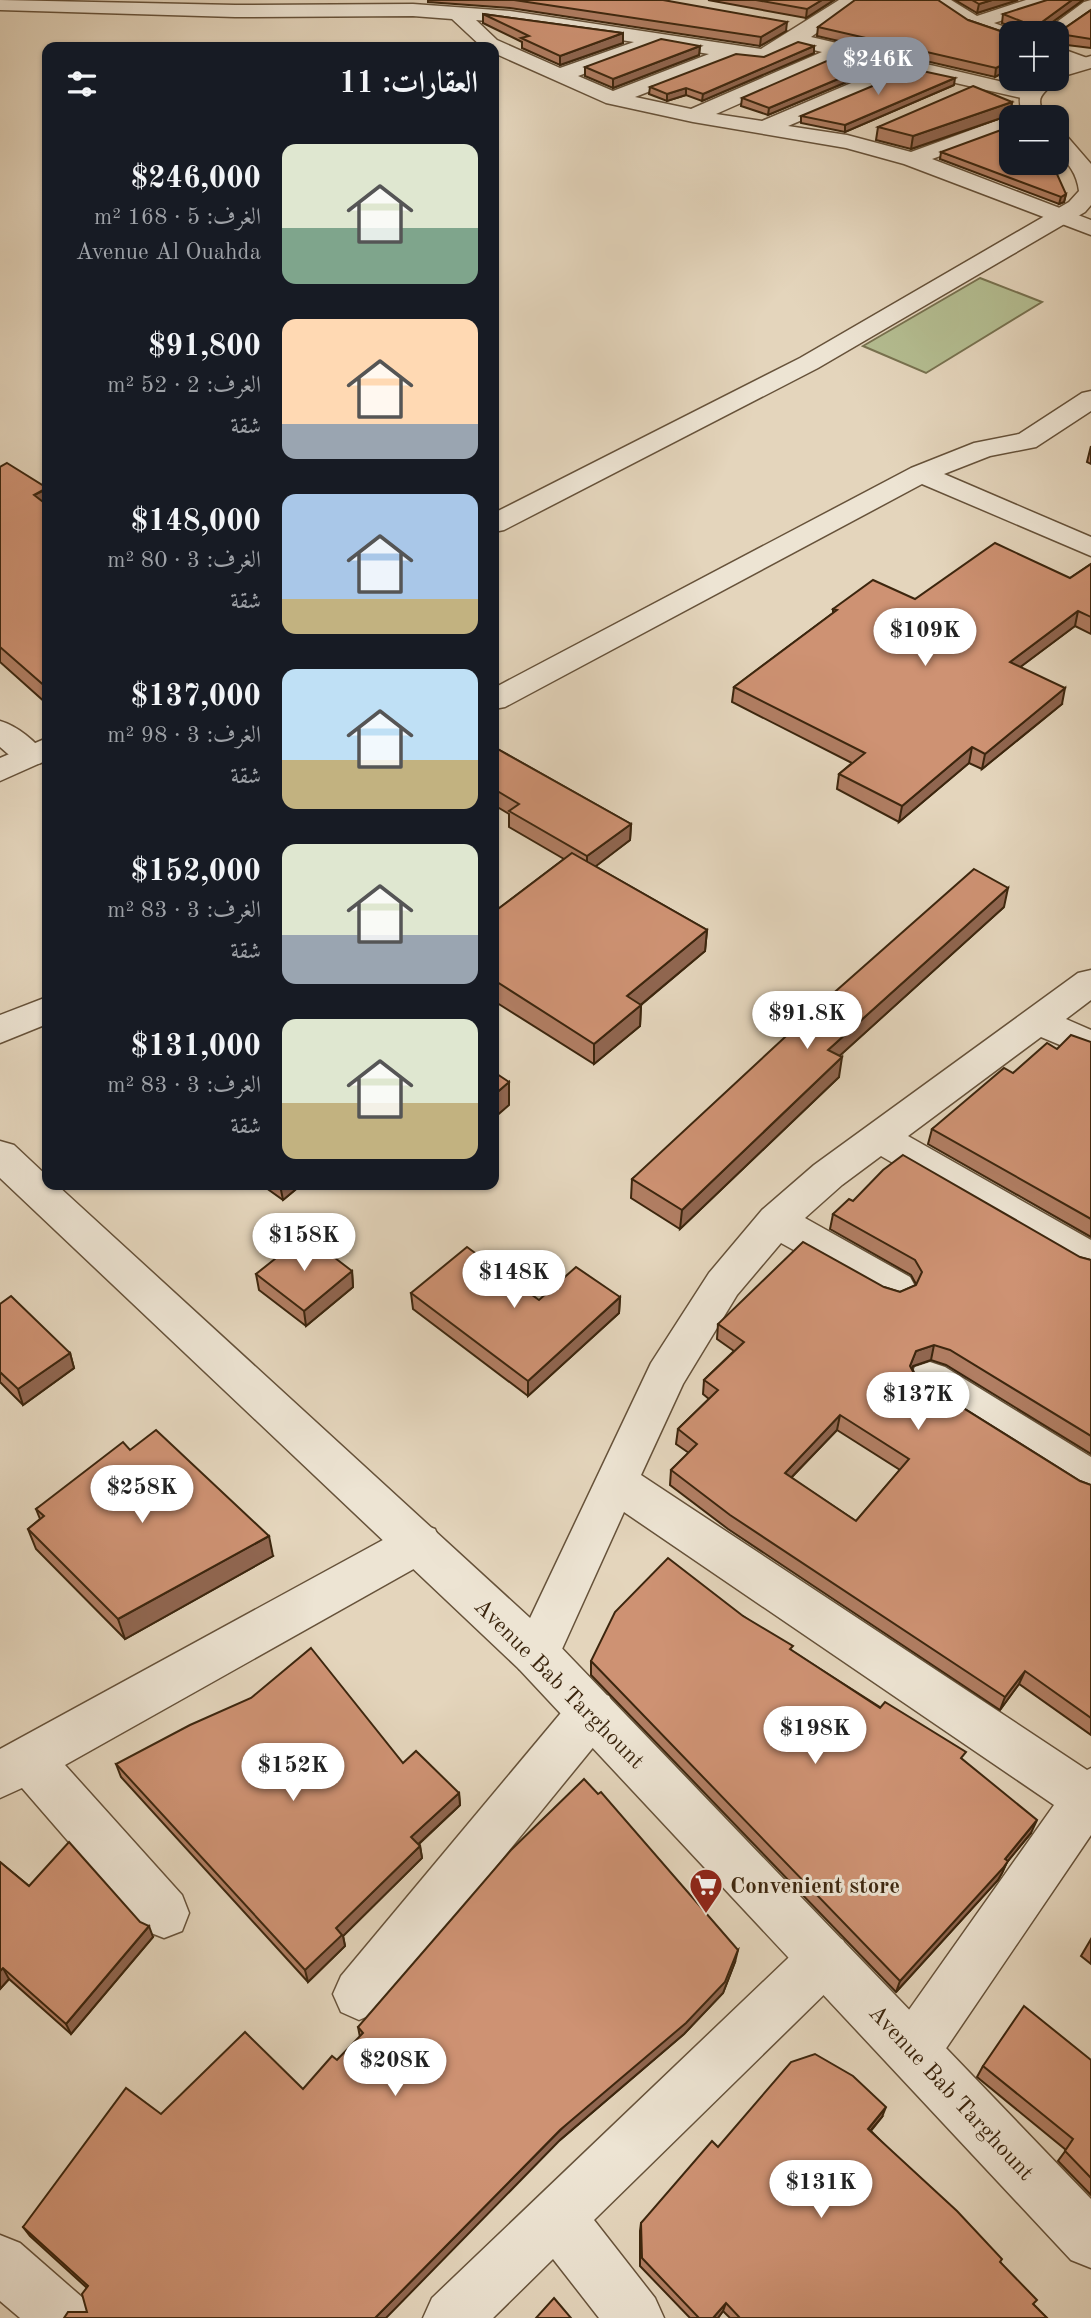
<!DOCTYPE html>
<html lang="ar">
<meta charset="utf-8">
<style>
body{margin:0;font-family:"Old Standard TT",Amiri,serif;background:#242831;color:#f1f3f6;direction:rtl;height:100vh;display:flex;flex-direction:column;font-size:26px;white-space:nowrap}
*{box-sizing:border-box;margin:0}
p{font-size:23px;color:#9ea1a6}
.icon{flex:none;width:38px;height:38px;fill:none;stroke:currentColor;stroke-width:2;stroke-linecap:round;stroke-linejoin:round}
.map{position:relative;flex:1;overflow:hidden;direction:ltr}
.sheet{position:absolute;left:42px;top:42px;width:457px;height:1148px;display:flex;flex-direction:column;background:#171b24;border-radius:14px;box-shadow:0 2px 5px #0004;direction:rtl}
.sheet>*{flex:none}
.tools{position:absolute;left:999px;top:21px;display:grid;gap:14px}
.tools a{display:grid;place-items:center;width:70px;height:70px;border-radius:14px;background:#171b24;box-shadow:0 2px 5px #0004;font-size:35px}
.price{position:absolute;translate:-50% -60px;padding:0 16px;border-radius:24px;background:#fff;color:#222;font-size:23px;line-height:46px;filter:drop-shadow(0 2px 4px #0008)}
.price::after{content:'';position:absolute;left:50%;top:42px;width:21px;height:16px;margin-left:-10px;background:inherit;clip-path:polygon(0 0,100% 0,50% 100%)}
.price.selected{background:#8c9099;color:#fff}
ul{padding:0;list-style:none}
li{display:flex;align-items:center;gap:21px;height:175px;padding:0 21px}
li span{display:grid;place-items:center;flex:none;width:196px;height:140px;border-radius:14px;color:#555}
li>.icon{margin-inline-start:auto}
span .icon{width:84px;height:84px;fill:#fffc;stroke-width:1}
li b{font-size:30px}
h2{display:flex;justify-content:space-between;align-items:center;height:84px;padding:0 21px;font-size:30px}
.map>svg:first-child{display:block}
.green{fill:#b4bd91;stroke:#787250;stroke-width:2}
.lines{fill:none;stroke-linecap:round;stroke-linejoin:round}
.minor-casing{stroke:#66523a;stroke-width:3}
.tertiary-casing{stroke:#66523a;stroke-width:3}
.minor{fill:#ede4d3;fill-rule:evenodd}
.tertiary{fill:#ede4d3;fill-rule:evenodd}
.wall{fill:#b17e63;stroke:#3c260e;stroke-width:2;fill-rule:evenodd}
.shaded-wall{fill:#906650;stroke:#3c260e;stroke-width:2}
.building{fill:#ce9273;stroke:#3c260e;stroke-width:2;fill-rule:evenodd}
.labels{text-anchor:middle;stroke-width:6;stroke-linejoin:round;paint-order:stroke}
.near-street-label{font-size:23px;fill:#3c260e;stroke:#ede4d3}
.near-poi-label{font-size:23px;font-weight:bold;fill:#3c260e;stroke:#ede4d3;text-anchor:start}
</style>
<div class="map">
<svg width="1091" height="2318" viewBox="0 0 1091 2318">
<rect width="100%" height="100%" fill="#e4d5bc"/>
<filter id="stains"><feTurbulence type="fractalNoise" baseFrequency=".00286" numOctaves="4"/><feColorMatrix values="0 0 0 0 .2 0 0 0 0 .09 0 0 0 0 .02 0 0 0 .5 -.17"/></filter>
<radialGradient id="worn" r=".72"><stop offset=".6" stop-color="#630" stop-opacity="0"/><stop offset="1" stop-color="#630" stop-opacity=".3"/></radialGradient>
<!-- green -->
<path class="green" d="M980,278L1042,302L926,373L863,346Z"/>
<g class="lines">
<defs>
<g id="minor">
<path d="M0,0L235,5L413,4L510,11L761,49L839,0H862L811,37L1037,90L1040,94L1037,98L1030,100L912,73L788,126L847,135L911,152L1004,118L1015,117H1012V130L932,159L1091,220V235L904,164L846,148L693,122L606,103L494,53V47H482L452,19L413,16L235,17L0,10ZM476,20L510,23L634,42L560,68L497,40ZM660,46L709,54L613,91L578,76ZM797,46L822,52L691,109L635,97L735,58L764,62ZM844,57L889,67L762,121L716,114Z"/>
<path d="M927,0H951L977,16L1026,0H1055L1052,4L994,23L1019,32L1012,33V42L968,27Z"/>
<path d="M1091,0V15L1059,37L1057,33H1042L1084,2Z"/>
<path d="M1057,47L1090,59L1091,66L1083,69L1057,60Z"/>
<path d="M1091,391V411L1036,447L990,456L944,474L1091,537V556L922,484L505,707L494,709V688L911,468L974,443L1019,434L1082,393Z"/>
<path d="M0,721C17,726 36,741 46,756L41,763C22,768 14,759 0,747Z"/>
<path d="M1091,970V1000L1066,1019L1091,1030V1058L1041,1037L908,1136L1091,1240V1275L1077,1270L881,1156L842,1185L805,1218L910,1277L916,1288L910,1299L896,1304L882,1299L781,1243L737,1295L683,1384L641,1475L1087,1770L1091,1768V1835L932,2069L913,2077L894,2069L886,2050L894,2031L1054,1805L624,1512L553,1669L536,1675L519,1669L513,1654L651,1363L709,1273L762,1210L814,1165L1078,973Z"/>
<path d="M47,997V1024L0,1043V1015Z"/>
<path d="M930,1362L945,1367L1091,1457V1499L1076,1493L915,1391L909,1379L915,1367Z"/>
<path d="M419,1523L435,1529L441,1543L435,1557L65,1765L182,1895L189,1913L182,1931L164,1938L146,1931L22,1788L0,1798V1749L403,1529Z"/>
<path d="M592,1690L609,1696L616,1712L609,1728L377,2012L359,2020L341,2012L333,1994L341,1976L575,1696Z"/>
<path d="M825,1932L843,1940L851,1958L843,1976L594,2220L655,2298L664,2318H599L553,2259L493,2318H423L432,2298L807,1940Z"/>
<path d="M0,2235L20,2243L83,2298L92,2318H20L0,2301Z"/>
</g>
<g id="tertiary">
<path d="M1091,56V68L1057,78V66Z"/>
<path d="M1034,79H1056C1043,97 1034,94 1045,117H1025C1015,99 1020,92 1034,79Z"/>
<path d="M1057,133L1065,134L1091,164V205L1085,212L818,368L504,530L494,532V513L800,358L1069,202L1079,191C1077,174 1069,164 1057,152Z"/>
<path d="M47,738V760L0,781V758Z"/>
<path d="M0,1141L14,1145L47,1176V1185H57L553,1639L1091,2199V2268L1071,2260L519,1669L0,1178Z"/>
</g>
</defs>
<!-- minor casing -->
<use href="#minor" class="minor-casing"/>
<!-- tertiary casing -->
<use href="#tertiary" class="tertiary-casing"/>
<!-- minor -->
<use href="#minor" class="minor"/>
<!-- tertiary -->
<use href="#tertiary" class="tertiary"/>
</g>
<!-- wall -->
<g class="wall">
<path d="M428,0H663L786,31L760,46L510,8L428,2Z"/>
<path d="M708,0H834L806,18Z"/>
<path d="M955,0H1018L977,13Z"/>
<path d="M1083,0L1047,26L1062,30L1091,10V48L1059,44L1057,45V33H1015L1016,29L1002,23L1003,14Z"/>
<path d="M483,14L623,33V43L560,65L522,48V42L483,23Z"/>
<path d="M968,20L1012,35V68L995,77L817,36L818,27Z"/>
<path d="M700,46L699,55L613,88L585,76V67Z"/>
<path d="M814,53L702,101L686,95L667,101L649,94L650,87L764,57Z"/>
<path d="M880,68L768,115L741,106L742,98Z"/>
<path d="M954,85L845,132L801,123V116Z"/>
<path d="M1012,102L1010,115L911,149L876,140L878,127Z"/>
<path d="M941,152L1066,194L1064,202L1059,204L940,159Z"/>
<path d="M1091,446V464L1087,462Z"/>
<path d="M0,467L47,488V704L0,662Z"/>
<path d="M1091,564V634L1075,626L1020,667L1062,704L982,769L969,763L899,822L837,789L839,774L852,763L732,702L734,687L833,613V609L915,599L1070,578Z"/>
<path d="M494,747L631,824L630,840L595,866L707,930L705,951L641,1005L640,1026L594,1064L494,1001V912L564,859L509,827V814L494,805Z"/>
<path d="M1004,907L839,1056V1077L680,1229L631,1198L632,1179Z"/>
<path d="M1091,1042V1237L928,1144L932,1129L1013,1073L1057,1049Z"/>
<path d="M262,1185H301L283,1200Z"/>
<path d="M853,1201L1091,1260V1454L946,1365L931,1360L913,1366L912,1368L917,1379L1080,1481L1091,1485V1735L1019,1684L1000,1710L728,1529L670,1485L671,1470L689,1453L676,1444L678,1429L709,1399L703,1394L704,1380L734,1351L717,1339L718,1324L884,1287L900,1292L916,1285V1284L911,1275L830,1229L833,1214ZM837,1430L900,1470L856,1521L791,1478Z"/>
<path d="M352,1271L353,1287L306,1326L259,1290L256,1274Z"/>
<path d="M411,1293L539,1300L620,1297L619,1313L528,1396L413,1309Z"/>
<path d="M0,1304L70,1353L74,1368L23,1405L0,1382Z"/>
<path d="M130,1450L273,1556L125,1639L36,1549L28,1529L40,1519L36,1509Z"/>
<path d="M743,1616L792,1651L963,1760L1031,1833L1007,1862L1002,1873L998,1880L896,1992L591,1675V1661Z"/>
<path d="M116,1764L459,1793L460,1805L419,1844L420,1846L422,1858L343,1936L345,1946L308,1982L121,1777Z"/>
<path d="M0,1862L29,1886L153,1937L71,2034L9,1979L0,1989Z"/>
<path d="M1091,1939V1964L1081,1956Z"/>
<path d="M735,1962L723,1993L684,2034L560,2140L87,2312V2288L30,2236L23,2227L161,2114L303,2089L337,2060L360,2037L358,2027Z"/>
<path d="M1091,2060V2195L1058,2161L1066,2150L977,2077L983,2066Z"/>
<path d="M882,2117L871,2131L1000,2262L1033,2304L1047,2318H730L723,2311L718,2318H690L640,2266V2231L641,2223L718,2147Z"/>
</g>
<!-- shaded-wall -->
<g class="shaded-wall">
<path d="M822,0H834L806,18L807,9Z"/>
<path d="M992,0H1018L977,13L979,4Z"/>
<path d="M1072,0H1083L1040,31L1042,22Z"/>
<path d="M787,22L786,31L760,46L761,37Z"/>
<path d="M623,33V43L560,65V56Z"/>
<path d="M1060,34L1059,44L1057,45V36Z"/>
<path d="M700,46L699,55L613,88V79Z"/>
<path d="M814,46V53L702,101L703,94Z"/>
<path d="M1012,60V68L995,77L996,68Z"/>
<path d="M881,61L880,68L768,115L769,108Z"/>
<path d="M955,78L954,85L845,132V125Z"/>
<path d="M686,88V95L667,101V94Z"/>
<path d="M1012,102L1010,115L911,149L913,136Z"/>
<path d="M1066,194L1064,202L1059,204L1061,197Z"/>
<path d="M47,489V510L34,495Z"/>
<path d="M1078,611L1075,626L1007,677L1010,662Z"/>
<path d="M1065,688L1062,704L982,769L985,754Z"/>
<path d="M972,747L969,763L899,822L902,806Z"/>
<path d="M631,824L630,840L587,873V856Z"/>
<path d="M1008,888L1004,907L825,1069L828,1050Z"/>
<path d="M707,930L705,951L626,1017L627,996Z"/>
<path d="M641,1005L640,1026L594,1064V1044Z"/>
<path d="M842,1057L839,1077L680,1229L682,1210Z"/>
<path d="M509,1082V1105L494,1118V1095Z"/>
<path d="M280,1185H301L283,1200Z"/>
<path d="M352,1271L353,1287L306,1326L304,1311Z"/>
<path d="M620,1297L619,1313L528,1396V1381Z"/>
<path d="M934,1345L931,1360L913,1366L907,1380L910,1366L916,1351Z"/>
<path d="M70,1353L74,1368L23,1405L18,1389Z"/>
<path d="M840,1415L837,1430L782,1487L785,1473Z"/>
<path d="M269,1536L273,1556L125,1639L118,1619Z"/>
<path d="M1025,1671L1019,1684L1000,1710L1005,1697Z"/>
<path d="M459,1793L460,1805L413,1849L411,1837Z"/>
<path d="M1037,1820L1031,1833L1007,1862L1002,1873L998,1880L896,1992L900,1981L1005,1859Z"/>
<path d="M420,1846L422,1858L343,1936L345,1946L308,1982L305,1970L336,1928Z"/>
<path d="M149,1926L153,1937L71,2034L66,2024Z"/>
<path d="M738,1950L735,1962L723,1993L684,2034L560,2140L386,2318H375Z"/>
<path d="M3,1968L9,1979L0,1989V1971Z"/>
<path d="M886,2107L882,2117L864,2138L868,2129Z"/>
<path d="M726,2303L723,2311L718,2318H713Z"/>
</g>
<!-- building -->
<g class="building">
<path d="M514,0H663L787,22L761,37Z"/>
<path d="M756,0H822L807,9Z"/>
<path d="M855,0H938L968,20L1012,35V60L996,68L818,27Z"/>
<path d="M972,0H992L979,4Z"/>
<path d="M1047,0H1072L1042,22V26L1057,27L1062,30L1091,10V39L1060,34L1057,36V33H1016V26L1023,22L1003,14Z"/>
<path d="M483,14L623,33L560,56L521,38L529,36Z"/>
<path d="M661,39L700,46L613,79L585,67Z"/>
<path d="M798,42L814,46L703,94L686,88L667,94L650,87L736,54L764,57Z"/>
<path d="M845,53L881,61L769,108L742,98Z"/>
<path d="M913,69L955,78L845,125L801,116Z"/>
<path d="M973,86L1012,102L913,136L878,127Z"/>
<path d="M1012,126V163H1052L1066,194L1061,197L941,152Z"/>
<path d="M7,463L47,488L34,495L47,505V688L0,647V467Z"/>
<path d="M995,543L1070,578L1091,564V617L1078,611L1010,662L1065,688L985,754L972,747L902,806L839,774L865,753L734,687L837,610L833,609L873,580L915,599Z"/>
<path d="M494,747L631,824L587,856L509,811L519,804L494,789Z"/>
<path d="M572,853L707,930L627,996L641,1005L594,1044L494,980V912Z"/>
<path d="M974,869L1008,888L828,1050L842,1057L682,1210L632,1179L811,1013Z"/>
<path d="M1071,1035L1091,1042V1219L932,1129L1004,1068L1013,1073L1047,1043L1057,1049Z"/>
<path d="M494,1072L509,1082L494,1095Z"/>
<path d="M903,1155L1080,1257L1091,1260V1436L950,1350L934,1345L916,1351L910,1366L917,1379L1080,1481L1091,1485V1718L1025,1671L1005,1697L730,1515L671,1470L697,1444L678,1429L718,1390L704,1380L744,1342L718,1324L803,1242L884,1287L900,1292L916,1285L922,1272L915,1260L833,1214L849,1199L853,1201L883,1170ZM840,1415L909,1459L856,1521L785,1473Z"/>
<path d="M305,1235L352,1271L304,1311L256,1274Z"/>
<path d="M467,1247L539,1300L576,1267L620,1297L528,1381L411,1293Z"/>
<path d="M11,1296L70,1353L18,1389L0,1372V1304Z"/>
<path d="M156,1430L269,1536L118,1619L28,1529L44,1516L36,1509L123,1442L130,1450Z"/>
<path d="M668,1558L743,1616L793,1646L790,1649L880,1708L885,1702L966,1752L961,1758L1037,1820L1005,1859L1008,1861L1003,1868L900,1981L591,1661L615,1612Z"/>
<path d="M311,1648L403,1763L416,1751L459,1793L411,1837L420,1846L336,1928L342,1935L305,1970L116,1764L190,1725L251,1698Z"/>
<path d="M584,1779L598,1794L601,1792L738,1950L725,1982L686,2023L560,2130L375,2318H64L68,2312H87L82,2294L88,2286L23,2227L126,2088L161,2114L245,2032L303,2089L332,2056L337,2060L363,2033L358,2027L456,1914L511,1850Z"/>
<path d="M69,1842L140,1922L149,1926L66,2024L3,1968L0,1971V1862L29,1886Z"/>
<path d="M1024,2006L1091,2060V2178L1065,2151L1073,2139L983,2066Z"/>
<path d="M815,2054L853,2076L886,2107L868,2129L957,2211L1002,2259L1000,2262L1037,2300L1033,2304L1047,2318H740L726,2303L713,2318H699L642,2258L641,2223L712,2141L718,2147L791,2062Z"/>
<path d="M554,2298L571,2318H536Z"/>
</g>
<!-- icons -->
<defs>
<symbol id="supermarket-pin" viewBox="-11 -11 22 30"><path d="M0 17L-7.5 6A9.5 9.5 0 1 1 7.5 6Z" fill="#8f2418" stroke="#ede4d3"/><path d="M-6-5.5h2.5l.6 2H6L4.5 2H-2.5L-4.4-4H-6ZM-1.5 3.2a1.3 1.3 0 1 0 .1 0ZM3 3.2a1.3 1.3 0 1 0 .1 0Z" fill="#fff"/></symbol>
</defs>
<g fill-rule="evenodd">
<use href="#supermarket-pin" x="687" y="1866" width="38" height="52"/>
</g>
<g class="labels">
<!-- near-street labels -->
<g class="near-street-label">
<text transform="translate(560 1683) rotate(45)" y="8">Avenue Bab Targhount</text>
<text transform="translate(952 2092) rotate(47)" y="8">Avenue Bab Targhount</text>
</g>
<!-- near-poi labels -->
<g class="near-poi-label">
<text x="730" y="1893">Convenient store</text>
</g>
</g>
<rect width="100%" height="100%" filter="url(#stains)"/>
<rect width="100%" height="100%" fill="url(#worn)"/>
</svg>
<div class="tools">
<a>+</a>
<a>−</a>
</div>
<b class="price selected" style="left:878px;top:97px">$246K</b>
<b class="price" style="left:925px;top:668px">$109K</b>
<b class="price" style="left:807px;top:1051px">$91.8K</b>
<b class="price" style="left:304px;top:1273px">$158K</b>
<b class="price" style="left:514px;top:1310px">$148K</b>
<b class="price" style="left:918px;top:1432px">$137K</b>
<b class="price" style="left:142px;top:1525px">$258K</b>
<b class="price" style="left:815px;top:1766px">$198K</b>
<b class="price" style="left:293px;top:1803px">$152K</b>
<b class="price" style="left:395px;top:2098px">$208K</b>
<b class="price" style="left:821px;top:2220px">$131K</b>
<section class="sheet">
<h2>العقارات: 11<svg class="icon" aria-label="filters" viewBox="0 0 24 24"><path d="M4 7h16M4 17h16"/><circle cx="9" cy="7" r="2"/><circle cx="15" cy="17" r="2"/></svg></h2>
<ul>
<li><span style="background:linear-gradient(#dfe7d0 60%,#7fa58c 0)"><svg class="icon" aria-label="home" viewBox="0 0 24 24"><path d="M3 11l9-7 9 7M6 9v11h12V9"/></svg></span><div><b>$246,000</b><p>الغرف: 5 · 168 m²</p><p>Avenue Al Ouahda</p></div></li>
<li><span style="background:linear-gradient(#ffd9b3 75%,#9aa5b1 0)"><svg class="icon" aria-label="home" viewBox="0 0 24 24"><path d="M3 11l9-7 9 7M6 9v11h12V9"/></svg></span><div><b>$91,800</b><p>الغرف: 2 · 52 m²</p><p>شقة</p></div></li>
<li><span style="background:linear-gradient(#a9c7e8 75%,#c2b280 0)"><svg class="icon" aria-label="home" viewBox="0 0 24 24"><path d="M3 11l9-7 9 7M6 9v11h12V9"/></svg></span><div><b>$148,000</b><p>الغرف: 3 · 80 m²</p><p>شقة</p></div></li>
<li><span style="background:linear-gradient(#bfe0f5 65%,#c2b280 0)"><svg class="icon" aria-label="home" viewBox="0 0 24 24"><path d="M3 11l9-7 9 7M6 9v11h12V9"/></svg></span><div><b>$137,000</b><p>الغرف: 3 · 98 m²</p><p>شقة</p></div></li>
<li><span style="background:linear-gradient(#dfe7d0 65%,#9aa5b1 0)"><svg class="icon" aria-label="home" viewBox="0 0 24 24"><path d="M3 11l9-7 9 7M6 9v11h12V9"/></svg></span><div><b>$152,000</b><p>الغرف: 3 · 83 m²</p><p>شقة</p></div></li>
<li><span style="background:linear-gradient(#dfe7d0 60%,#c2b280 0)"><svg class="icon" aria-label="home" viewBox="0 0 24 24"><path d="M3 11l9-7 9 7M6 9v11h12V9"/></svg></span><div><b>$131,000</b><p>الغرف: 3 · 83 m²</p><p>شقة</p></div></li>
</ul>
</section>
</div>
